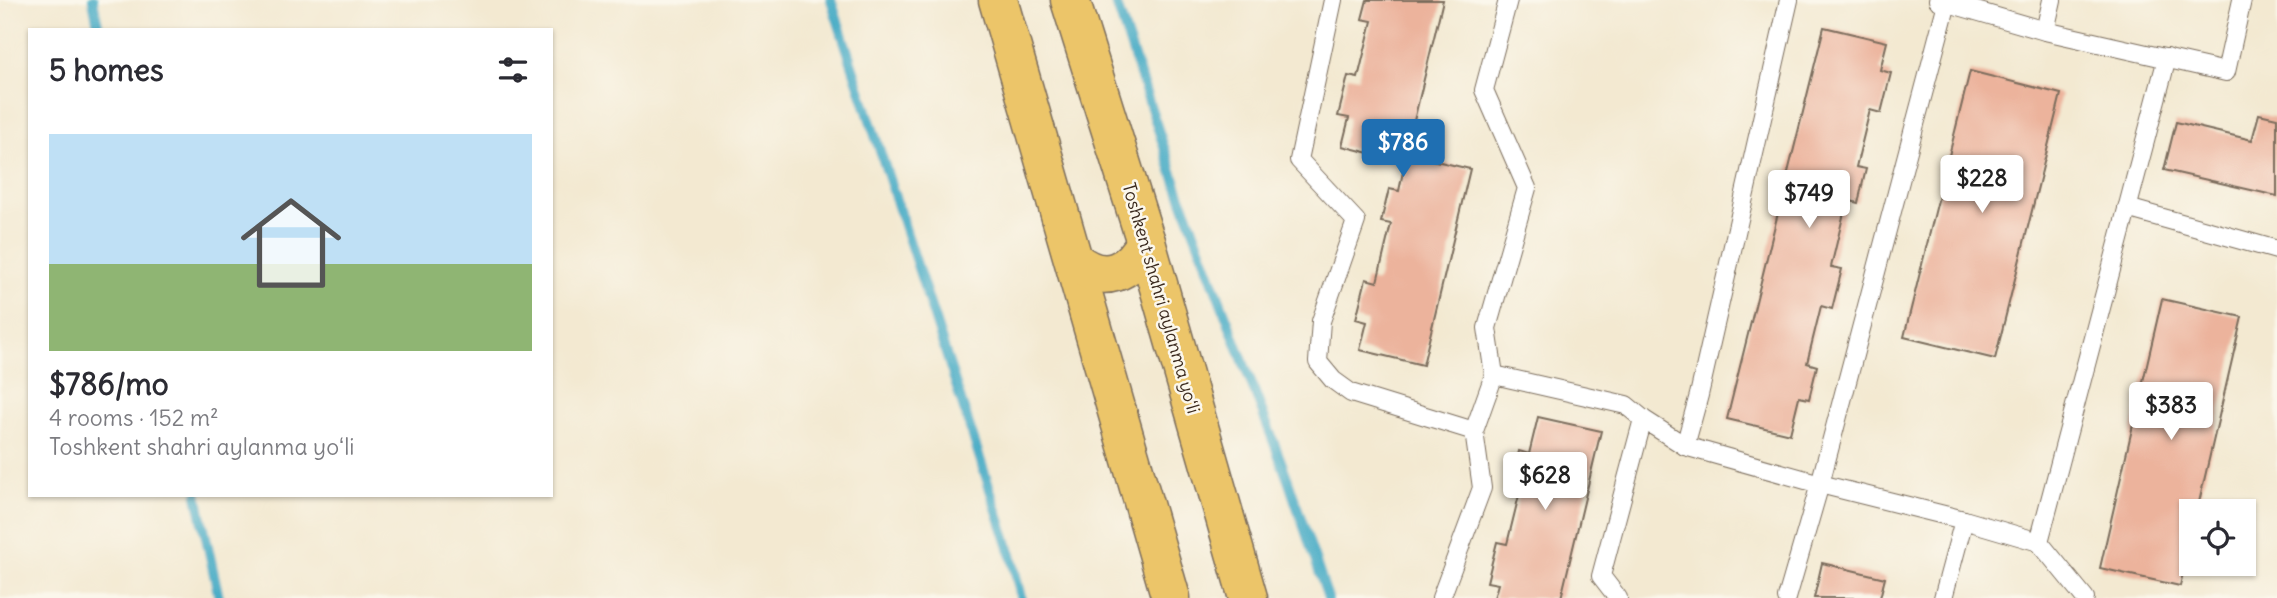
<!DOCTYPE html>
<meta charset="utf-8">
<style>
body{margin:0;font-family:Delius,sans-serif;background:#f7f7f7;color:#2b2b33;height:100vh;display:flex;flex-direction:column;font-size:26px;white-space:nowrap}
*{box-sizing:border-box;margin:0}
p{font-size:23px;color:#7c7c81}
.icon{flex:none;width:38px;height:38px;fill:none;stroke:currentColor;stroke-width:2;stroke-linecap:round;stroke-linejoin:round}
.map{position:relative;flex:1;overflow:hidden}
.drawer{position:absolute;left:28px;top:28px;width:525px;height:469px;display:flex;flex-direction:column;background:#fff;border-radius:0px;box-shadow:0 2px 5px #0004}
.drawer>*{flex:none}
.tools{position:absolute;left:2179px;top:499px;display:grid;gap:14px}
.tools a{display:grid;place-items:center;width:77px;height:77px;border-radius:0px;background:#fff;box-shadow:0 2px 5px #0004;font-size:35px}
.price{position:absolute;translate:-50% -60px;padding:0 16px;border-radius:7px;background:#fff;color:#222;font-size:23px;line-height:46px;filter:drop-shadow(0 2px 4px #0008)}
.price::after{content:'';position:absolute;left:50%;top:42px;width:21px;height:16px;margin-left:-10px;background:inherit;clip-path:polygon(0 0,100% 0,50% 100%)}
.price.selected{background:#1f6fb2;color:#fff}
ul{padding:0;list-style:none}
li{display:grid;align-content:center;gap:14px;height:371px;padding:0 21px}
li span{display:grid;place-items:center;height:217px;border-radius:0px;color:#555}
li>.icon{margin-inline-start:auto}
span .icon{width:126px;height:126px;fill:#fffc;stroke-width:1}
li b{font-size:30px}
h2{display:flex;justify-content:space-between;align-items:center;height:84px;padding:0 21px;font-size:30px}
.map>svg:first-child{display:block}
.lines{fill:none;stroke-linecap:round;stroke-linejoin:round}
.stream{stroke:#45aac5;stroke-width:10}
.building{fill:#ecb39c}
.service-casing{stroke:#7b6d5d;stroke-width:20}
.trunk-casing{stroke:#7b6d5d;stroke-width:41}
.service{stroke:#fff;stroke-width:18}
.trunk{stroke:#ecc569;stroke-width:38}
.labels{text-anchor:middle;stroke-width:5;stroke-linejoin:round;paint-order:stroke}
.street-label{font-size:18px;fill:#3b2a1e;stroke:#fbf7ec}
</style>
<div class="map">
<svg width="2277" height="598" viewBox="0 0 2277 598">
<rect width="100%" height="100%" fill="#fbf7ec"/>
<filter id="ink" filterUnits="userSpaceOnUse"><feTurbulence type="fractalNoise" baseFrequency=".0143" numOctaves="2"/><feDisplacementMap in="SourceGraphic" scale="14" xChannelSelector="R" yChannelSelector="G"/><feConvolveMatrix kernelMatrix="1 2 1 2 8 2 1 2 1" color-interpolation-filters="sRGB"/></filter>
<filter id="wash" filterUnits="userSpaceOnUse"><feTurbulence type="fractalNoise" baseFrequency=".00686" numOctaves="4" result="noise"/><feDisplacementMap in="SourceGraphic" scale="28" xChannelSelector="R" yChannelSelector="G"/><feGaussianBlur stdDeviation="1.57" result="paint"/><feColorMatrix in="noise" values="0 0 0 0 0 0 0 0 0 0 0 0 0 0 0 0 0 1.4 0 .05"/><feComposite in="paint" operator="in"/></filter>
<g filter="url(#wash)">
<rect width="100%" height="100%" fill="#f3e9d1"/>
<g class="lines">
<!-- stream -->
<g class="stream">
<path d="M93,0L99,30"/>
<path d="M831,0L1011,554L1021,598"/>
<path d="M1115,0L1178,189L1288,480L1328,598"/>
<path d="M197,495L219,598"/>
</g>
</g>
<g id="blocks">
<!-- building -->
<g class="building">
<path d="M1367,0H1443L1406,154L1470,169L1423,365L1360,350L1367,322L1356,319L1366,279L1377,282L1391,224L1381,222L1389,189L1399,191L1405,162L1342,146L1349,118L1338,116L1348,76L1358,78L1372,21L1362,19Z"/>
<path d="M1824,27L1887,42L1880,70L1891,73L1881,113L1870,110L1856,167L1866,169L1858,203L1847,200L1831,267L1842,269L1832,309L1821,306L1807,363L1817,366L1809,399L1799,397L1790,434L1727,419Z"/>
<path d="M1970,71L2061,94L1995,359L1904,337Z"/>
<path d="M2259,114L2277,118V196L2164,170L2176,122L2252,140Z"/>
<path d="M2162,299L2242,317L2197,511H2191V537L2180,586L2100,568Z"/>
<path d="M1538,417L1601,431L1561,598H1494L1498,584L1487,582L1497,542L1507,544L1521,487L1511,485L1519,451L1529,454Z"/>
<path d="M1822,563L1885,578L1880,598H1814Z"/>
</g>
</g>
</g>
<g filter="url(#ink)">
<use href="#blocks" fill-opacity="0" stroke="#7b6d5d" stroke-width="2"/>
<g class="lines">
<defs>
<g id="service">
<path d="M1333,0L1299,160L1356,221L1321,321L1318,362L1333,380L1351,393L1474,431"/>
<path d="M1938,0L2045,31L2226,72L2242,0"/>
<path d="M2045,31L2052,0"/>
<path d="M2127,208L2277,250"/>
<path d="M1494,375L1626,405L1643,419L1685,446L1820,484L1964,520L2039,542"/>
<path d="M1685,446L1699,395L1789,0"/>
<path d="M1441,598L1482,488L1474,431L1494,375L1487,328L1527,188L1484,90L1508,0"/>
<path d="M1618,598L1601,576L1643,419"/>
<path d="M1787,598L1820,484L1947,3"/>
<path d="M1943,598L1964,520"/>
<path d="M2085,598L2039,542L2167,58"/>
</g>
<g id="trunk">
<path d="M998,0L1171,598"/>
<path d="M1070,0L1146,242L1248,598"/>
<path d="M1076,262C1104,284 1130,273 1146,242"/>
</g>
</defs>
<!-- service casing -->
<use href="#service" class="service-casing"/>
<!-- trunk casing -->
<use href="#trunk" class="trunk-casing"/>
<!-- service -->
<use href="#service" class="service"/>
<!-- trunk -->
<use href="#trunk" class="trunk"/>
</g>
</g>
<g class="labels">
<!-- street labels -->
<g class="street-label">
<text transform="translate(1161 298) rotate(74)" y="6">Toshkent shahri aylanma yoʻli</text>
</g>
</g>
</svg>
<div class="tools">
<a><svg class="icon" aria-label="locate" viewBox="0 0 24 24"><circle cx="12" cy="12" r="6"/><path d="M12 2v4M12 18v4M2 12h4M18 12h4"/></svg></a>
</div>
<b class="price selected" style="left:1403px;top:179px">$786</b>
<b class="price" style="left:1982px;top:215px">$228</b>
<b class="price" style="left:1809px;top:230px">$749</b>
<b class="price" style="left:2171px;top:442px">$383</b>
<b class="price" style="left:1545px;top:512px">$628</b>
<section class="drawer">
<h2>5 homes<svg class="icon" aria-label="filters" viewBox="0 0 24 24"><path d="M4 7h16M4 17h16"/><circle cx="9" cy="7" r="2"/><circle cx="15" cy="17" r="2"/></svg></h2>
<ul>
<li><span style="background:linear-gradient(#bfe0f5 60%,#8fb573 0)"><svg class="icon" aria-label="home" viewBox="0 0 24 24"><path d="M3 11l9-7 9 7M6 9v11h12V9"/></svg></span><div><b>$786/mo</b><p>4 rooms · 152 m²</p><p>Toshkent shahri aylanma yoʻli</p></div></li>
</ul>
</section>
</div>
